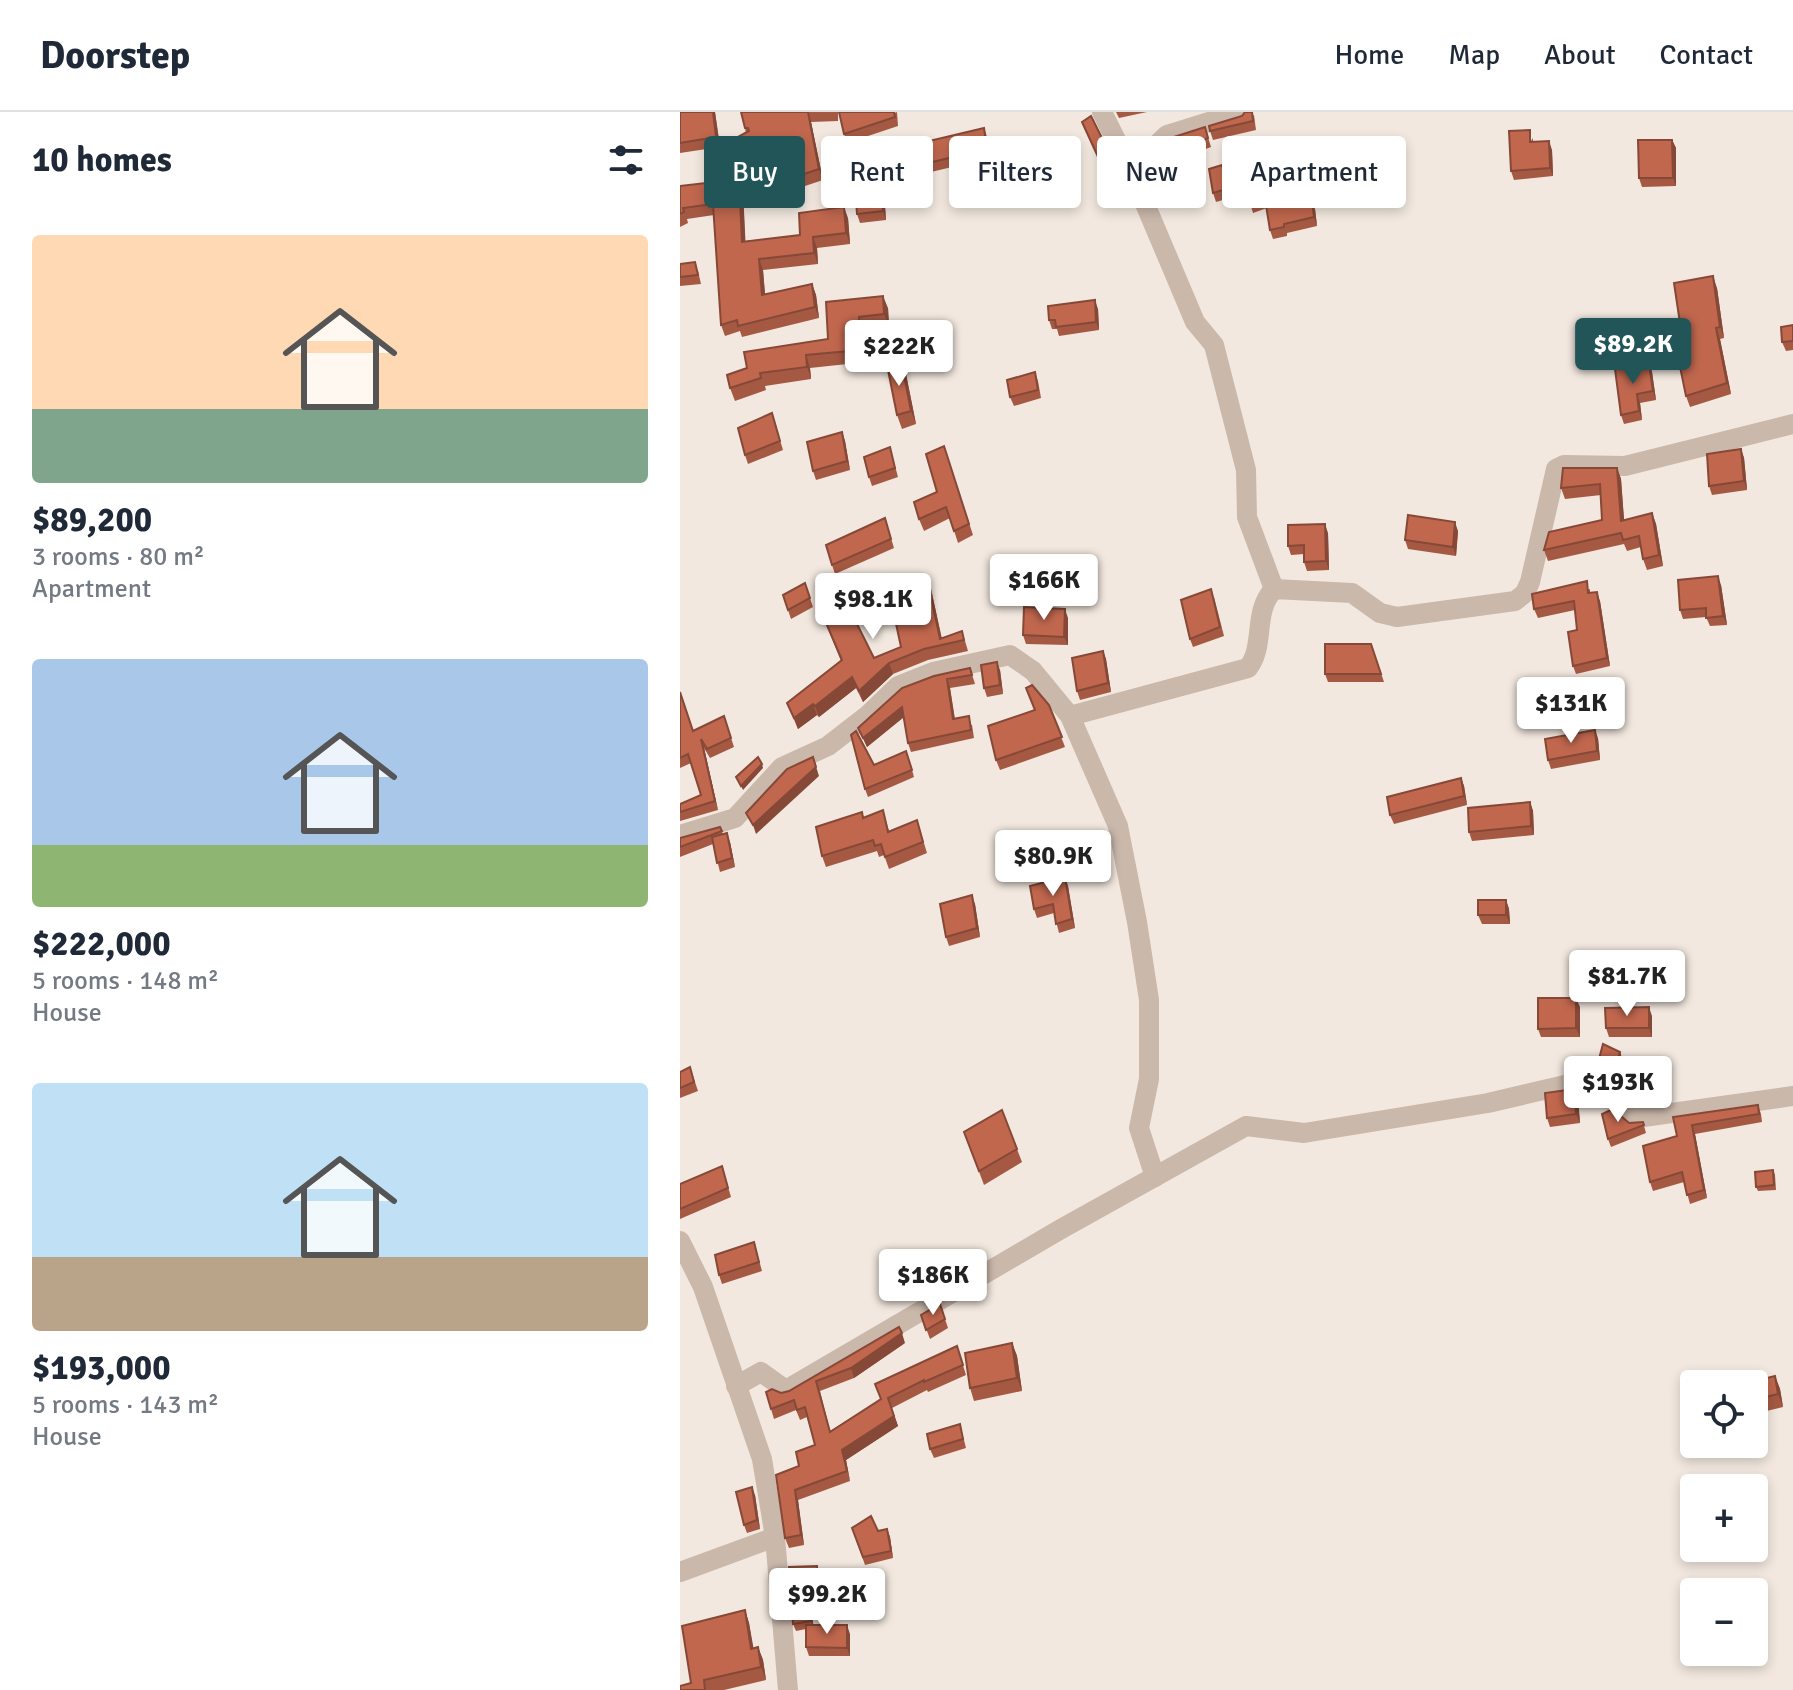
<!DOCTYPE html>
<meta charset="utf-8">
<style>
body{margin:0;font-family:Signika,sans-serif;background:#f2f2f3;color:#1f2937;height:100vh;display:flex;flex-direction:column;font-size:30px;white-space:nowrap}
*{box-sizing:border-box;margin:0}
p{font-size:26px;color:#747a83}
.icon{flex:none;width:44px;height:44px;fill:none;stroke:currentColor;stroke-width:2;stroke-linecap:round;stroke-linejoin:round}
.map{position:relative;flex:1;overflow:hidden}
.sheet{display:flex;flex-direction:column;background:#fff;width:680px}
.sheet>*{flex:none}
.guide{position:absolute;left:24px;top:24px;width:760px;height:72px;display:flex;gap:16px}
.fabs{position:absolute;left:1000px;top:1258px;display:grid;gap:16px}
.fabs a{display:grid;place-items:center;width:88px;height:88px;border-radius:8px;background:#fff;box-shadow:0 4px 12px #0003;font-size:40px}
.price{position:absolute;translate:-50% -68px;padding:0 18px;border-radius:8px;background:#fff;color:#222;font-size:26px;line-height:52px;filter:drop-shadow(0 2px 4px #0008)}
.price::after{content:'';position:absolute;left:50%;top:48px;width:24px;height:18px;margin-left:-12px;background:inherit;clip-path:polygon(0 0,100% 0,50% 100%)}
.price.selected{background:#215557;color:#fff}
ul{padding:0;list-style:none}
li{display:grid;align-content:center;gap:16px;height:424px;padding:0 32px}
li span{display:grid;place-items:center;height:248px;border-radius:8px;color:#555}
li>.icon{margin-inline-start:auto}
span .icon{width:144px;height:144px;fill:#fffc;stroke-width:1}
li b{font-size:34px}
h2{display:flex;justify-content:space-between;align-items:center;height:96px;padding:0 32px;font-size:34px}
.chip{padding:0 28px;border-radius:8px;background:#fff;box-shadow:0 4px 12px #0003;font-size:28px;line-height:72px}
.chip.selected{background:#215557;color:#fff}
header{display:flex;align-items:center;gap:48px;box-sizing:border-box;height:112px;padding:0 40px;background:#fff;border-bottom:2px solid #e0e1e3}
header strong{font-size:38px}
nav{display:flex;gap:44px;margin-inline-start:auto;font-size:28px}
main{display:flex;flex:1;min-height:0}
.map>svg:first-child{display:block}
.lines{fill:none;stroke-linecap:round;stroke-linejoin:round}
.minor{stroke:#cab8ab;stroke-width:20}
.wall{fill:#a55943}
.shaded-wall{fill:#864837}
.building{fill:#c0674e;stroke:#864837;stroke-width:2}
</style>
<header>
<strong>Doorstep</strong>
<nav><a>Home</a><a>Map</a><a>About</a><a>Contact</a></nav>
</header>
<main>
<section class="sheet">
<h2>10 homes<svg class="icon" aria-label="filters" viewBox="0 0 24 24"><path d="M4 7h16M4 17h16"/><circle cx="9" cy="7" r="2"/><circle cx="15" cy="17" r="2"/></svg></h2>
<ul>
<li><span style="background:linear-gradient(#ffd9b3 70%,#7fa58c 0)"><svg class="icon" aria-label="home" viewBox="0 0 24 24"><path d="M3 11l9-7 9 7M6 9v11h12V9"/></svg></span><div><b>$89,200</b><p>3 rooms · 80 m²</p><p>Apartment</p></div></li>
<li><span style="background:linear-gradient(#a9c7e8 75%,#8fb573 0)"><svg class="icon" aria-label="home" viewBox="0 0 24 24"><path d="M3 11l9-7 9 7M6 9v11h12V9"/></svg></span><div><b>$222,000</b><p>5 rooms · 148 m²</p><p>House</p></div></li>
<li><span style="background:linear-gradient(#bfe0f5 70%,#b9a48a 0)"><svg class="icon" aria-label="home" viewBox="0 0 24 24"><path d="M3 11l9-7 9 7M6 9v11h12V9"/></svg></span><div><b>$193,000</b><p>5 rooms · 143 m²</p><p>House</p></div></li>
</ul>
</section>
<div class="map">
<svg width="1113" height="1578" viewBox="0 0 1113 1578">
<rect width="100%" height="100%" fill="#f2e8df"/>
<g class="lines">
<!-- minor -->
<g class="minor">
<path d="M422,0L449,54L466,43L487,23L561,0"/>
<path d="M449,54L515,210L534,233L566,358L567,405L594,477"/>
<path d="M390,604L568,556C586,533 572,500 594,477L672,481L700,501L717,505L835,489L845,481L850,470L876,357L884,353L945,354L1113,312"/>
<path d="M0,723L55,706L102,655L148,634L188,603L218,574L253,560L330,543L353,559L390,604L438,714L457,810L469,888V967L459,1016L475,1065"/>
<path d="M0,1129L23,1175L82,1347L95,1425L108,1578"/>
<path d="M56,1274L81,1260L106,1278L381,1117L566,1014L624,1021L808,991L915,966L956,1006L1113,984"/>
<path d="M0,1460L95,1425"/>
</g>
</g>
<!-- wall -->
<g class="wall">
<path d="M0,0H35L40,35L0,41Z"/>
<path d="M61,0H158V9L131,10L143,68L116,77L114,73L96,77L94,69L63,78L65,129L120,123L168,106L170,132L137,136L138,152L83,158L85,183L132,172L136,183L139,206L62,225L60,219L45,224L41,213L34,103L7,107L8,111L0,115V74L35,70L66,21Z"/>
<path d="M217,0L218,14L167,31L164,22Z"/>
<path d="M436,0H467L439,6Z"/>
<path d="M574,3L576,18L533,28L530,19Z"/>
<path d="M525,15L531,35L482,54L479,45Z"/>
<path d="M307,25L310,46L251,60L248,51Z"/>
<path d="M853,26V30L872,38L873,64L834,68L831,59Z"/>
<path d="M992,28L996,36V74L962,75L959,66Z"/>
<path d="M542,53L545,60L570,62L572,72L616,57L625,90L635,97L637,114L607,121V124L593,127L590,118L587,96L573,101L567,81L536,90L533,81Z"/>
<path d="M203,66L206,108L180,111L177,102Z"/>
<path d="M0,152L18,159L21,172L0,174Z"/>
<path d="M1037,176L1044,226L1040,227L1051,282L1010,295L1006,284L1004,238Z"/>
<path d="M146,190L208,196L209,214L183,217L186,250L130,256L131,267L85,274L86,278L55,289L50,276L148,227Z"/>
<path d="M418,197L419,218L379,224L377,217H372L369,208Z"/>
<path d="M1113,213V238L1106,239L1102,230Z"/>
<path d="M969,251L972,260L976,288L960,291L962,308L944,312L941,303Z"/>
<path d="M355,260L358,269L361,286L334,294L330,285Z"/>
<path d="M226,262L236,312L222,317L217,303Z"/>
<path d="M92,301L103,338L68,352L65,343Z"/>
<path d="M162,320L165,329L170,358L136,368L133,359Z"/>
<path d="M264,334L293,423L278,431L270,406L244,419L239,407L257,380Z"/>
<path d="M210,335L218,365L192,374L189,365Z"/>
<path d="M1061,337L1064,346L1067,378L1032,383L1029,374Z"/>
<path d="M937,356L941,367L944,409L972,401L976,412L983,454L967,458L963,447L961,435L947,439L944,432L868,449L864,438L922,408L921,383L885,387L881,376Z"/>
<path d="M205,406L214,436L155,462L152,453Z"/>
<path d="M778,419L776,444L728,437L725,428Z"/>
<path d="M648,421L649,458L627,459L624,450V442L611,443L608,434Z"/>
<path d="M247,466L251,477L262,527L282,519L288,539L248,548L213,562L183,590L176,576L139,605L137,603L118,617L107,591L161,549L137,490L163,495L194,546L221,535Z"/>
<path d="M125,471L133,495L111,507L103,483Z"/>
<path d="M1041,473L1047,513L1030,514L1026,505L1003,507L1000,498Z"/>
<path d="M910,477V481L920,489L930,554L896,562L893,554L897,518L895,498L858,506L854,497Z"/>
<path d="M534,485L544,524L513,535L510,527Z"/>
<path d="M388,506V533L346,532L343,523Z"/>
<path d="M691,532L704,570H648L645,562Z"/>
<path d="M423,539L426,547L431,580L400,588L397,579Z"/>
<path d="M290,556L295,572L270,576L275,607L292,613L294,626L231,640L228,631L224,605L187,635L178,616Z"/>
<path d="M320,558L323,582L307,585L304,576Z"/>
<path d="M0,580L13,619L44,604L54,635L30,646L24,636L38,698L0,709V692L21,683L11,651L0,656Z"/>
<path d="M369,593L385,635L320,658L316,648Z"/>
<path d="M918,626L920,648L871,657L868,648Z"/>
<path d="M229,647L234,665L188,685L185,677L194,653Z"/>
<path d="M781,666L784,674L787,693L714,712L710,703Z"/>
<path d="M850,690L853,699L854,723L792,729L789,720Z"/>
<path d="M203,698L209,719L237,708L247,741L209,757L204,743L199,745L197,739L146,755L142,744L182,700L184,706Z"/>
<path d="M40,715L43,722L50,730L55,755L40,760L33,732L0,745V726Z"/>
<path d="M388,774L395,816L379,821L374,801L357,806L354,797Z"/>
<path d="M826,788L829,797L830,812H802L798,803Z"/>
<path d="M295,792L300,825L269,834L266,825Z"/>
<path d="M900,895V925H861L858,917Z"/>
<path d="M972,904V925H929L926,916Z"/>
<path d="M940,940L943,949L936,969L923,956L919,947Z"/>
<path d="M10,955L18,979L0,986V960Z"/>
<path d="M898,986L900,1011L870,1015L867,1006Z"/>
<path d="M1078,993L1081,1002L1082,1010L1015,1022L1027,1086L1010,1092L1004,1070L973,1079L970,1070L997,1024L993,1005Z"/>
<path d="M322,998L342,1050L304,1073L284,1020Z"/>
<path d="M963,1010L966,1021L931,1035L928,1027L949,1011Z"/>
<path d="M42,1054L51,1085L0,1107V1072Z"/>
<path d="M1093,1058L1095,1063L1096,1078L1078,1079L1076,1075Z"/>
<path d="M74,1130L82,1159L42,1172L39,1163Z"/>
<path d="M260,1192L268,1216L250,1227L241,1203Z"/>
<path d="M225,1231L174,1266L140,1279L150,1319L201,1287L277,1234L286,1263L248,1280L247,1278L212,1296L218,1314L166,1348L170,1369L118,1388L124,1433L109,1436L105,1426L119,1354L135,1333L127,1305L120,1308L116,1298L94,1307L91,1297L101,1281L109,1279Z"/>
<path d="M332,1231L337,1244L342,1279L294,1289L290,1276Z"/>
<path d="M1095,1264L1100,1277L1103,1295L1074,1302V1272Z"/>
<path d="M280,1312L286,1336L254,1346L250,1337Z"/>
<path d="M75,1383L80,1417L67,1421L64,1413Z"/>
<path d="M172,1416L198,1419L207,1417L210,1425L213,1446L185,1453Z"/>
<path d="M137,1454L140,1461V1476H134L137,1496L131,1497L133,1513L170,1522V1544H129L126,1535V1517L116,1519L113,1512Z"/>
<path d="M65,1498L69,1511L73,1536L78,1535L83,1548L86,1568L44,1578H0L11,1571Z"/>
</g>
<!-- shaded-wall -->
<g class="shaded-wall">
<path d="M33,0H35L40,35L36,25Z"/>
<path d="M128,0L131,10L143,68L139,57Z"/>
<path d="M304,16L307,25L310,46L307,37Z"/>
<path d="M992,28L996,36V74L993,66Z"/>
<path d="M869,29L872,38L873,64L870,56Z"/>
<path d="M429,40L432,49L422,56L419,47Z"/>
<path d="M200,57L203,66L206,108L203,99Z"/>
<path d="M59,67L63,78L66,141L62,130Z"/>
<path d="M632,89L635,97L637,114L634,105Z"/>
<path d="M164,95L168,106L170,132L166,121Z"/>
<path d="M133,125L137,136L138,152L134,141Z"/>
<path d="M79,147L83,158L86,194L82,183Z"/>
<path d="M1033,164L1037,176L1044,226L1040,215Z"/>
<path d="M132,172L136,183L139,206L135,195Z"/>
<path d="M203,184L208,196L209,214L204,202Z"/>
<path d="M415,188L418,197L419,218L416,210Z"/>
<path d="M179,205L183,217L186,250L181,238Z"/>
<path d="M1036,216L1040,227L1051,282L1047,271Z"/>
<path d="M126,243L130,256L131,267L127,255Z"/>
<path d="M221,248L226,262L236,312L231,299Z"/>
<path d="M969,251L972,260L976,288L973,279Z"/>
<path d="M957,282L960,291L962,308L959,299Z"/>
<path d="M162,320L165,329L170,358L167,349Z"/>
<path d="M1061,337L1064,346L1067,378L1064,369Z"/>
<path d="M937,356L941,367L945,420L941,409Z"/>
<path d="M972,401L976,412L983,454L979,443Z"/>
<path d="M775,410L778,419L776,444L773,435Z"/>
<path d="M645,412L648,421L649,458L646,449Z"/>
<path d="M1038,464L1041,473L1047,513L1043,504Z"/>
<path d="M247,466L251,477L263,533L260,527Z"/>
<path d="M917,480L920,489L930,554L927,546Z"/>
<path d="M385,497L388,506V533L384,525Z"/>
<path d="M423,539L426,547L431,580L428,571Z"/>
<path d="M317,550L320,558L323,582L320,573Z"/>
<path d="M209,551L213,562L183,590L179,579Z"/>
<path d="M172,565L176,576L139,605L135,594Z"/>
<path d="M267,567L270,576L276,616L273,607Z"/>
<path d="M133,592L137,603L118,617L114,606Z"/>
<path d="M222,595L225,604L187,635L183,626Z"/>
<path d="M915,618L918,626L920,648L917,639Z"/>
<path d="M21,627L24,636L38,698L35,689Z"/>
<path d="M133,645L139,664L76,722L73,713Z"/>
<path d="M82,652L83,656L63,678L61,674Z"/>
<path d="M781,666L784,674L787,693L784,684Z"/>
<path d="M850,690L853,699L854,723L851,714Z"/>
<path d="M47,721L50,730L55,755L52,746Z"/>
<path d="M385,765L388,774L395,816L392,807Z"/>
<path d="M292,783L295,792L300,825L297,816Z"/>
<path d="M826,788L829,797L830,812L826,803Z"/>
<path d="M896,886L900,895V925L896,916Z"/>
<path d="M969,895L972,904V925L969,916Z"/>
<path d="M940,940L943,949L936,969L933,960Z"/>
<path d="M895,977L898,986L900,1011L896,1002Z"/>
<path d="M1012,1013L1015,1022L1027,1086L1024,1078Z"/>
<path d="M222,1221L225,1231L174,1266L171,1256Z"/>
<path d="M332,1231L337,1244L342,1279L337,1266Z"/>
<path d="M1095,1264L1100,1277L1103,1295L1098,1282Z"/>
<path d="M208,1286L218,1314L166,1348L170,1369L162,1338Z"/>
<path d="M72,1375L75,1383L80,1417L77,1408Z"/>
<path d="M115,1378L118,1388L124,1433L121,1423Z"/>
<path d="M207,1417L210,1425L213,1446L211,1439Z"/>
<path d="M137,1454L140,1461V1476L137,1469Z"/>
<path d="M132,1469L134,1476L137,1496L134,1489Z"/>
<path d="M129,1489L131,1497L134,1516L131,1509Z"/>
<path d="M65,1498L69,1511L76,1550L71,1537Z"/>
<path d="M167,1513L170,1522V1544L167,1536Z"/>
<path d="M78,1535L83,1548L86,1568L81,1555Z"/>
</g>
<!-- building -->
<g class="building">
<path d="M0,0H33L36,25L0,31Z"/>
<path d="M61,0H128L139,57L112,66L111,62L92,66L91,58L59,67L62,130L120,123L119,101L164,95L166,121L133,125L134,141L79,147L82,183L132,172L135,195L58,214L57,208L41,213L33,92L3,96L4,100L0,102V74L35,70L30,40L69,19L68,16H65Z"/>
<path d="M159,0H214L215,5L164,22Z"/>
<path d="M565,0H572L573,9L530,19L529,14L562,4Z"/>
<path d="M411,4L429,40L419,47L402,10Z"/>
<path d="M525,15L528,26L479,45L477,38L491,26Z"/>
<path d="M304,16L307,37L248,51L245,30Z"/>
<path d="M850,18V30L869,29L870,56L831,59L829,19Z"/>
<path d="M958,28H992L993,66H959Z"/>
<path d="M542,53L544,60L567,53L570,70L533,81L529,57Z"/>
<path d="M200,57L203,99L177,102L174,61Z"/>
<path d="M616,57L623,90L632,89L634,105L604,112V115L590,118L585,87L569,92L566,74Z"/>
<path d="M15,150L18,163L0,165V152Z"/>
<path d="M1033,164L1040,215L1036,216L1047,271L1006,284L997,240L1004,238L994,171Z"/>
<path d="M203,184L204,202L179,205L181,238L126,243L127,255L80,261L81,266L50,276L47,263L67,256L64,240L148,227L146,190Z"/>
<path d="M415,188L416,210L376,215L375,208H369L368,194Z"/>
<path d="M1113,213V229L1102,230L1101,215Z"/>
<path d="M221,248L231,299L217,303L207,253Z"/>
<path d="M969,251L973,279L957,282L959,299L941,303L935,257Z"/>
<path d="M355,260L358,278L330,285L327,268Z"/>
<path d="M92,301L100,329L65,343L58,316Z"/>
<path d="M162,320L167,349L133,359L127,330Z"/>
<path d="M264,334L289,412L274,419L266,395L239,407L234,390L257,380L246,342Z"/>
<path d="M210,335L215,356L189,365L184,345Z"/>
<path d="M1061,337L1064,369L1029,374L1027,342Z"/>
<path d="M883,356H937L941,409L972,401L979,443L963,447L959,424L943,428L941,421L864,438L869,420L922,408L920,372L881,376Z"/>
<path d="M728,403L775,410L773,435L725,428Z"/>
<path d="M205,406L211,427L152,453L146,433Z"/>
<path d="M645,412L646,449L624,450V433L608,434V413Z"/>
<path d="M1038,464L1043,504L1026,506V496L1000,498L998,468Z"/>
<path d="M247,466L260,527L282,519L284,528L244,537L209,551L179,579L172,565L135,594L133,592L114,606L107,591L162,548L137,490L156,478L163,495L168,494L194,546L221,535L209,479Z"/>
<path d="M907,469L908,481L917,480L927,546L893,554L888,520L897,518L894,489L854,497L852,482Z"/>
<path d="M125,471L130,486L108,498L103,483Z"/>
<path d="M531,477L540,515L510,527L501,488Z"/>
<path d="M344,495L385,497L384,525L343,523Z"/>
<path d="M645,532H691L701,562H645Z"/>
<path d="M423,539L428,571L397,579L392,546Z"/>
<path d="M317,550L320,573L304,576L301,553Z"/>
<path d="M290,556L292,563L267,567L273,607L289,604L291,618L228,631L222,595L183,626L178,616L222,576L254,564Z"/>
<path d="M352,573L369,593L382,625L316,648L308,614L355,598L346,576Z"/>
<path d="M0,580L13,619L44,604L51,626L27,637L21,627L35,689L0,700V692L21,683L8,642L0,646Z"/>
<path d="M915,618L917,639L868,648L865,627Z"/>
<path d="M176,619L194,653L226,639L232,658L185,677L171,623Z"/>
<path d="M78,645L82,652L61,674L56,665Z"/>
<path d="M133,645L136,655L73,713L66,701L107,657Z"/>
<path d="M781,666L784,684L710,703L707,685Z"/>
<path d="M850,690L851,714L789,720L788,696Z"/>
<path d="M203,698L208,720L237,708L243,730L205,745L201,732L195,734L193,728L142,744L136,715L182,700L183,706Z"/>
<path d="M40,715L42,719L0,735V726Z"/>
<path d="M47,721L52,746L37,751L32,725Z"/>
<path d="M385,765L392,807L376,812L373,792L354,797L350,774Z"/>
<path d="M292,783L297,816L266,825L260,792Z"/>
<rect x="798" y="788" width="28" height="15"/>
<path d="M858,886H896V916L858,917Z"/>
<path d="M969,895V916H926L925,896Z"/>
<path d="M923,932L940,940L933,960L919,947Z"/>
<path d="M10,955L14,970L0,976V960Z"/>
<path d="M895,977L896,1002L867,1006L865,981Z"/>
<path d="M1078,993L1079,1002L1012,1013L1024,1078L1007,1083L1002,1060L970,1070L963,1034L997,1024L993,1005Z"/>
<path d="M933,997L949,1011L963,1010L964,1013L928,1027L922,1002Z"/>
<path d="M322,998L337,1037L299,1059L284,1020Z"/>
<path d="M42,1054L48,1076L0,1097V1072Z"/>
<path d="M1093,1058L1094,1073L1076,1075L1075,1060Z"/>
<path d="M74,1130L79,1150L39,1163L35,1143Z"/>
<path d="M260,1192L265,1207L246,1218L241,1203Z"/>
<path d="M219,1215L222,1221L171,1256L136,1269L150,1320L201,1287L195,1272L277,1234L283,1253L244,1270V1268L208,1286L214,1304L162,1338L167,1359L115,1378L121,1423L105,1426L96,1363L119,1354L116,1340L135,1333L125,1295L117,1298L114,1288L91,1297L86,1280L92,1277L101,1281L109,1279Z"/>
<path d="M332,1231L337,1266L290,1276L285,1241Z"/>
<path d="M1095,1264L1098,1282L1074,1288V1272H1063Z"/>
<path d="M280,1312L283,1327L250,1337L247,1322Z"/>
<path d="M72,1375L77,1408L64,1413L56,1380Z"/>
<path d="M191,1404L198,1419L207,1417L211,1439L183,1445L172,1416Z"/>
<path d="M137,1454V1469H132L134,1489H129L131,1509L113,1512L109,1455Z"/>
<path d="M65,1498L71,1537L78,1535L81,1555L24,1568L25,1578H0V1574L11,1571L2,1514Z"/>
<path d="M126,1513H167V1536L126,1535Z"/>
</g>
</svg>
<div class="fabs">
<a><svg class="icon" aria-label="locate" viewBox="0 0 24 24"><circle cx="12" cy="12" r="6"/><path d="M12 2v4M12 18v4M2 12h4M18 12h4"/></svg></a>
<a>+</a>
<a>−</a>
</div>
<b class="price selected" style="left:953px;top:274px">$89.2K</b>
<b class="price" style="left:219px;top:276px">$222K</b>
<b class="price" style="left:364px;top:510px">$166K</b>
<b class="price" style="left:193px;top:529px">$98.1K</b>
<b class="price" style="left:891px;top:633px">$131K</b>
<b class="price" style="left:373px;top:786px">$80.9K</b>
<b class="price" style="left:947px;top:906px">$81.7K</b>
<b class="price" style="left:938px;top:1012px">$193K</b>
<b class="price" style="left:253px;top:1205px">$186K</b>
<b class="price" style="left:147px;top:1524px">$99.2K</b>
<div class="guide">
<a class="chip selected">Buy</a>
<a class="chip">Rent</a>
<a class="chip">Filters</a>
<a class="chip">New</a>
<a class="chip">Apartment</a>
</div>
</div>
</main>
